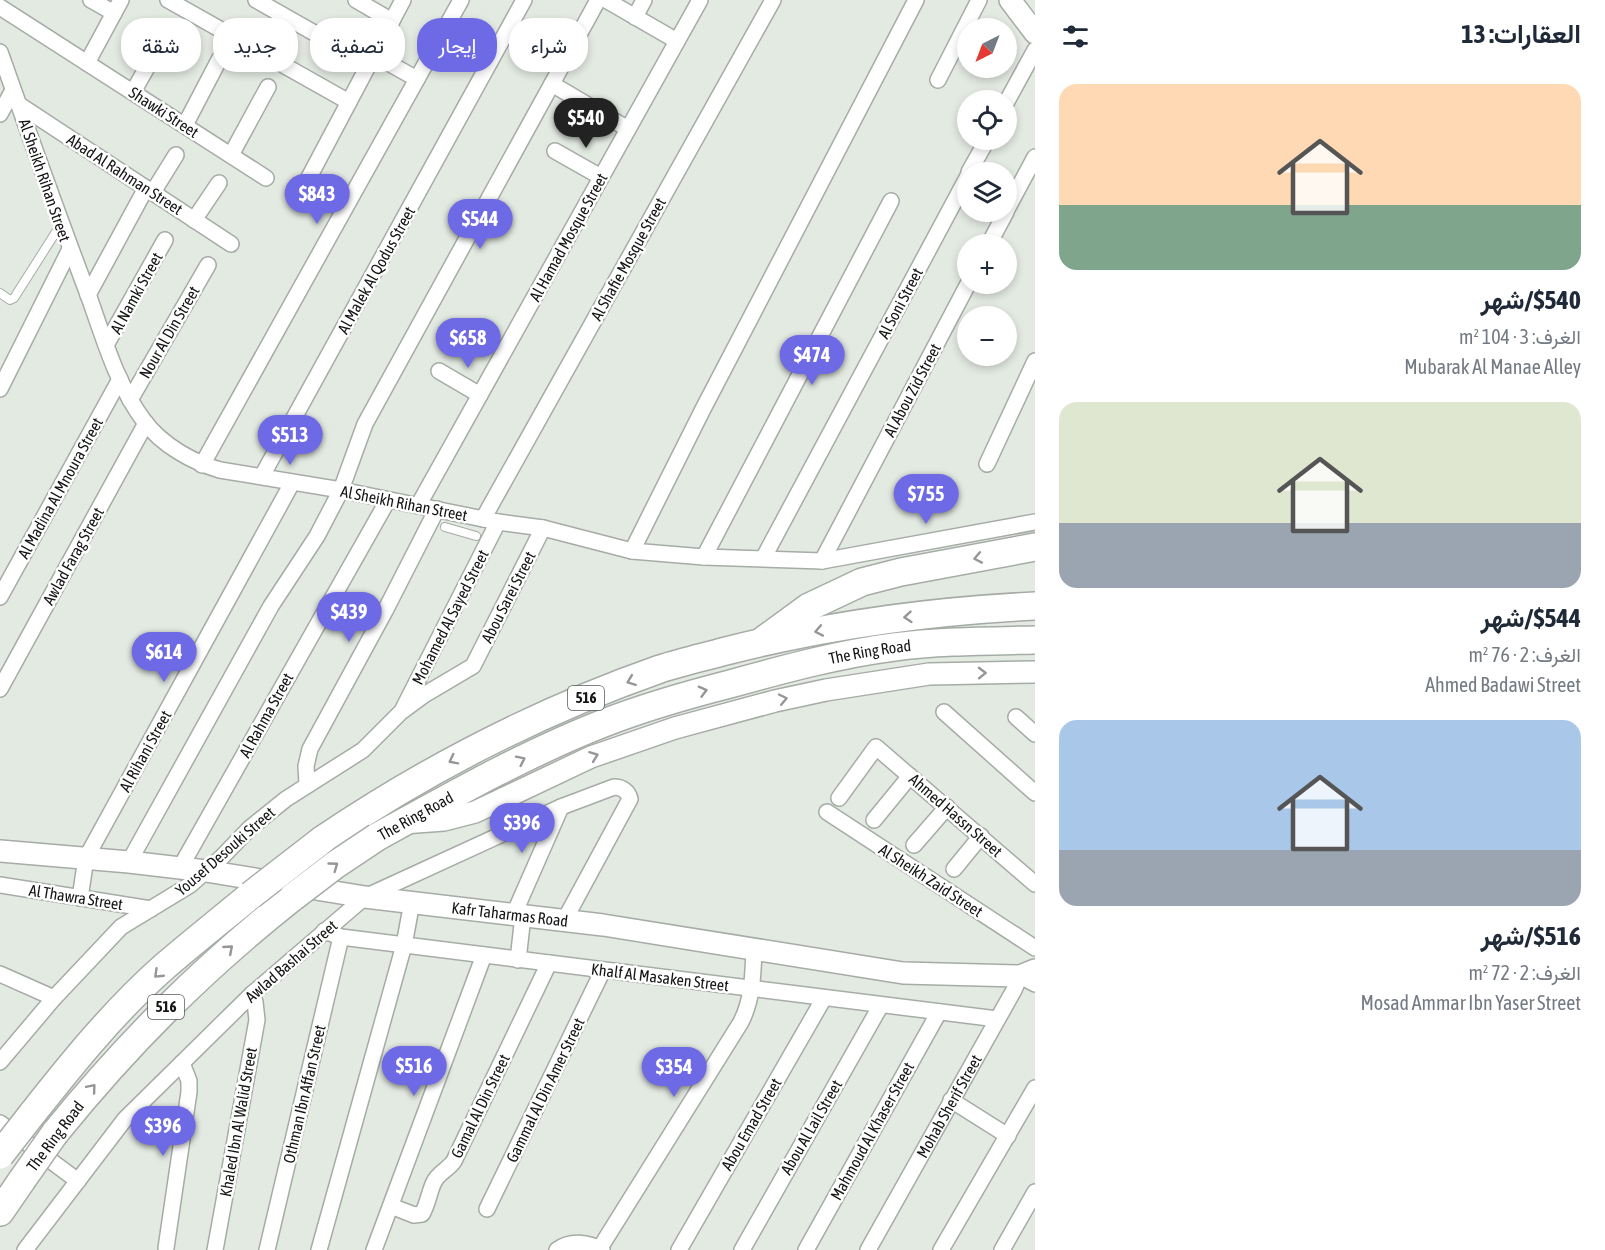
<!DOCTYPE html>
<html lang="ar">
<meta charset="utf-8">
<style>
body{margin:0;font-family:"Asap Condensed",Vazirmatn,sans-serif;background:#f2f2f3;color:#1f2937;direction:rtl;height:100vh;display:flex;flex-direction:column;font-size:22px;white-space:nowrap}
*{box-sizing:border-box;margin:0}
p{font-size:20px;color:#747a83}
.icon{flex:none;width:33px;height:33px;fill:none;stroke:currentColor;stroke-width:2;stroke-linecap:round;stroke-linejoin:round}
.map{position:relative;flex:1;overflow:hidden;direction:ltr}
.panel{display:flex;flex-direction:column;background:#fff;width:570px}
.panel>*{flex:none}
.banner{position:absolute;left:18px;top:18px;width:570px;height:54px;direction:rtl;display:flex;gap:12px}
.needle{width:39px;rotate:222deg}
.controls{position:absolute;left:957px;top:18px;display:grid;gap:12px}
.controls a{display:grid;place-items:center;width:60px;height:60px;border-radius:50%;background:#fff;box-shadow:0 3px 9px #0003;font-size:30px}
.price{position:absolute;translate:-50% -51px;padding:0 14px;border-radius:21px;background:#6e6ae5;color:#fff;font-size:20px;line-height:39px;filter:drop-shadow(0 2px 3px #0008)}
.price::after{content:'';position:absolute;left:50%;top:36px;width:18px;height:14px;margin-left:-9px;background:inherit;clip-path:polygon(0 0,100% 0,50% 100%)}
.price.current{background:#222;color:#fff}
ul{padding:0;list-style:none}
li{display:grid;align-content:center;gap:12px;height:318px;padding:0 24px}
li span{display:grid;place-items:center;height:186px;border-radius:18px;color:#555}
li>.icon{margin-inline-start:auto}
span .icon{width:108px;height:108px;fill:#fffc;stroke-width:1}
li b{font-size:26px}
h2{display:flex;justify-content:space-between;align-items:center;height:72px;padding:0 24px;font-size:26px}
.tag{padding:0 21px;border-radius:24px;background:#fff;box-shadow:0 3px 9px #0003;font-size:21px;line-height:54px}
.tag.current{background:#6e6ae5;color:#fff}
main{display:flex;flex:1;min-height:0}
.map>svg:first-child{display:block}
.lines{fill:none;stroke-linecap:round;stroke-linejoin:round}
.lane-casing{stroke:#a5aca5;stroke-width:10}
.street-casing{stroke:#a5aca5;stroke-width:18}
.secondary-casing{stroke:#a5aca5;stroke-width:24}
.highway-casing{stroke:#a5aca5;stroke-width:30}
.lane{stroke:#fff;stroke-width:8}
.street{stroke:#fff;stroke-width:15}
.secondary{stroke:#fff;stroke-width:21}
.highway{stroke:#fff;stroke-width:27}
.highway-bridge-casing{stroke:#a5aca5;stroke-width:30;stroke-linecap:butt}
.highway-bridge{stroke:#fff;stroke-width:27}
.oneway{stroke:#959695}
.labels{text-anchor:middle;stroke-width:5;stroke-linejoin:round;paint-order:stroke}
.shield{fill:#fff;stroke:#5a5c5a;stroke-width:1.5}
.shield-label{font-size:15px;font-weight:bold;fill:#141614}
.street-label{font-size:16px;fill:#141614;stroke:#fff}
</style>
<main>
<section class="panel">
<h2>العقارات: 13<svg class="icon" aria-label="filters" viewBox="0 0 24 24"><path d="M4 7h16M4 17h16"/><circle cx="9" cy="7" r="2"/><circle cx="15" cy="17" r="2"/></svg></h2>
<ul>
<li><span style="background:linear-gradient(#ffd9b3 65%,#7fa58c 0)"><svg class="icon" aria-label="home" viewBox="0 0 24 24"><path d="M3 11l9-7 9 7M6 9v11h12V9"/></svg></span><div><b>$540/شهر</b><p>الغرف: 3 · 104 m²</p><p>Mubarak Al Manae Alley</p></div></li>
<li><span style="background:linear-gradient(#dfe7d0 65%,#9aa5b1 0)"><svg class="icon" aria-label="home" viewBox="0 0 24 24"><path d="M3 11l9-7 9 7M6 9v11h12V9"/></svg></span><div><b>$544/شهر</b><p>الغرف: 2 · 76 m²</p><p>Ahmed Badawi Street</p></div></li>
<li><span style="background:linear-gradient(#a9c7e8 70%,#9aa5b1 0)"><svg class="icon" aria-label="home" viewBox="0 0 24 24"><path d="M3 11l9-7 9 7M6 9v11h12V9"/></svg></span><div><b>$516/شهر</b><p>الغرف: 2 · 72 m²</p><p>Mosad Ammar Ibn Yaser Street</p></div></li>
</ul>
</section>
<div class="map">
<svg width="1035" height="1250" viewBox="0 0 1035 1250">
<rect width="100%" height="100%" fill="#e3eae2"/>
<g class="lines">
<defs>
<g id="lane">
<path d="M0,293L10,300L14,298L61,224"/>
<path d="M445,527L476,536"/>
</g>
<g id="street">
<path d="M91,0L114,13"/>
<path d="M168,0L349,102"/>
<path d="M256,0L369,64"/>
<path d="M356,0L392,21"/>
<path d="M606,0L677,41"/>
<path d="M0,7L266,178"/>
<path d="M635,17L644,0"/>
<path d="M0,52C29,134 58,215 89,297C104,339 117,385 144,421C162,445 192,462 220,470L341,490L498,522L543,528L632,551L704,557L822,561L1035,522"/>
<path d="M374,55L417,79"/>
<path d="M87,63L121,0"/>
<path d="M938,80L979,0"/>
<path d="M552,84L628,129"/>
<path d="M133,92L167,32"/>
<path d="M1006,103L1035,50"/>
<path d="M18,104L231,244"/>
<path d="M0,114L13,90"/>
<path d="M185,125L220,58"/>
<path d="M555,151L601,177"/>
<path d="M231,155L268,87"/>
<path d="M969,172L987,140"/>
<path d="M153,192L176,155"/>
<path d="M297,200L403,0"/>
<path d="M1006,211L1035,157"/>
<path d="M194,220L219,183"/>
<path d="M989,244L1006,212"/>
<path d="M88,295L146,188"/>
<path d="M106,345L165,240"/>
<path d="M439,371L480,395"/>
<path d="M0,389L70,249"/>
<path d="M130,400L208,265"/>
<path d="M987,464L1035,361"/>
<path d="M202,465L461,0"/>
<path d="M262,476L524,0"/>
<path d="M418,506L700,0"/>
<path d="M483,519L773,0"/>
<path d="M632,551L702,411L916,0"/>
<path d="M704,557L891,201"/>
<path d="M764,557L968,176"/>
<path d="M822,561L968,284"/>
<path d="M0,597L120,379"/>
<path d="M0,689L146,423"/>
<path d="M403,709L498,522"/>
<path d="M944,712L1035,793"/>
<path d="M1016,717L1035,734"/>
<path d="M307,784L306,766L310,749L385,611L437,509"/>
<path d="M839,798L876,747L1035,884"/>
<path d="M827,812L1035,948"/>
<path d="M874,820L910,776"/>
<path d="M914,845L947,807"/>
<path d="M129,862L271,606L317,536L341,490L365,424L598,0"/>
<path d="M180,868L388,500"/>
<path d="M954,869L981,836"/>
<path d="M0,885L151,909"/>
<path d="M80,898L86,858L292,483"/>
<path d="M514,914L561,807"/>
<path d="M324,931L341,937L997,1019"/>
<path d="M518,960L523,916"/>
<path d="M0,974L54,998"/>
<path d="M0,1062L54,998L121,927L190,885L220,859L250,828L286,799L363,750L401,712L424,695L473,666L543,528"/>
<path d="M951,1100L1008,1136"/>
<path d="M0,1123L78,1181"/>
<path d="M391,1206L414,1215L422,1214C428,1204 429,1192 434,1182C438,1173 449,1169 454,1161L549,963"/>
<path d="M487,1209L603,970"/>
<path d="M166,1248L189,1092V1081L182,1063"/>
<path d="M600,1248L741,1022C753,998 753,974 754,948"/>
<path d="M25,1250L125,1119L252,994L365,897L561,807L614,787C622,787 628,791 630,799L564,921"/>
<path d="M215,1250L257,1020L255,1002L252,994"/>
<path d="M267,1250L341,937"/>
<path d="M319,1250L404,945L412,902"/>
<path d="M374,1250L484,955"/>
<path d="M557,1250C570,1240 588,1242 602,1250"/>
<path d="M679,1250L824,998"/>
<path d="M742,1250L881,1005"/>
<path d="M806,1250L939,1012"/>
<path id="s1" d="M868,1250L1014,990L1020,976L1035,984"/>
<path d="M941,1250L1035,1088"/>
<path d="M1002,1250L1035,1192"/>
</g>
<g id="secondary">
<path d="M1010,0L1035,33"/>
<path d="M403,823L444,820L475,812L591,757L675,728L775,701L826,690L929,674L1035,672"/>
<path id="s2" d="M0,851L129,862L206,871L365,897L603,925L903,973L1020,976L1035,970"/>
</g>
<g id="highway">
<path d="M765,639L809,607L862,582L901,572L1035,547"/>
<path id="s3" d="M377,837C451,796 525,754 604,723C645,707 687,695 730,684C784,669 839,654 894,647C939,641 989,641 1035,640"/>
<path d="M322,840C427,769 540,711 660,669C682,662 704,657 726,651C827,625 931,611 1035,606"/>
<path d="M32,1114C73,1062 115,1010 165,966C193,942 222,919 251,895"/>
<path d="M55,1133C128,1043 202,969 293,897"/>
<path d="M0,1212L22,1180"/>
</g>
</defs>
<!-- lane casing -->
<use href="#lane" class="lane-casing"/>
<!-- street casing -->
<use href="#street" class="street-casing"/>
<!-- secondary casing -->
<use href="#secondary" class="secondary-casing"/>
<!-- highway casing -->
<use href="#highway" class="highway-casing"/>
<!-- lane -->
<use href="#lane" class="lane"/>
<!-- street -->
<use href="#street" class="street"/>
<!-- secondary -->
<use href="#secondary" class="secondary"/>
<!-- highway -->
<use href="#highway" class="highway"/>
<defs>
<g id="highway-bridge">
<path d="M251,895L322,840"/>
<path d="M293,897L335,865L377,837"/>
<path d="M0,1155L32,1114"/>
<path d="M22,1180L55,1133"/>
</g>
</defs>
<!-- highway-bridge casing -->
<use href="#highway-bridge" class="highway-bridge-casing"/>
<!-- highway-bridge -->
<use href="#highway-bridge" class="highway-bridge"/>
</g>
<!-- one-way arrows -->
<defs><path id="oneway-chevron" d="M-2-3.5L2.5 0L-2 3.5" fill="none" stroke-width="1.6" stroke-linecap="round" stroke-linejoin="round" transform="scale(1.5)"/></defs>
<g class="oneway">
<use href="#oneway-chevron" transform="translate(978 558) rotate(169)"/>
<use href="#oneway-chevron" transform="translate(908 617) rotate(175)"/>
<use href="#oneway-chevron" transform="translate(819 631) rotate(169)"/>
<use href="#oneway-chevron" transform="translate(982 673) rotate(-1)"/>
<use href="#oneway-chevron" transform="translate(631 681) rotate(159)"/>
<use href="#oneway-chevron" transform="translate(703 691) rotate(-15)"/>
<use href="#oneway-chevron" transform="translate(783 699) rotate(-12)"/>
<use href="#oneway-chevron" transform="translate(594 756) rotate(-21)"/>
<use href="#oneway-chevron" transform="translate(453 760) rotate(153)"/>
<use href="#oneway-chevron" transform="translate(521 760) rotate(-26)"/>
<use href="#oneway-chevron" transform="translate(334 866) rotate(-36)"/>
<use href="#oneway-chevron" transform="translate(229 949) rotate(-41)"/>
<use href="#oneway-chevron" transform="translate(158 974) rotate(136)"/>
<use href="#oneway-chevron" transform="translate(92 1088) rotate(-50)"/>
</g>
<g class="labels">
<!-- shield labels -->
<g class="shield">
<rect x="568" y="686" width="36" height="24" rx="4.5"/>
<rect x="148" y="995" width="36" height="24" rx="4.5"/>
</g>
<g class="shield-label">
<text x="586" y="703">516</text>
<text x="166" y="1012">516</text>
</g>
<!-- street labels -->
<g class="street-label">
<text transform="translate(164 112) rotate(33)" y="6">Shawki Street</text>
<text transform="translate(125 174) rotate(33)" y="6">Abad Al Rahman Street</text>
<text transform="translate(45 180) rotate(71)" y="6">Al Sheikh Rihan Street</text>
<text transform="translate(568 237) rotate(-61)" y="6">Al Hamad Mosque Street</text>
<text transform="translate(628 259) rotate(-61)" y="6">Al Shafie Mosque Street</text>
<text transform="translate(376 270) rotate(-61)" y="6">Al Malek Al Qodus Street</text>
<text transform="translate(136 293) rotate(-61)" y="6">Al Namki Street</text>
<text transform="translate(900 303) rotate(-62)" y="6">Al Soni Street</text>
<text transform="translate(169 332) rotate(-60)" y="6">Nour Al Din Street</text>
<text transform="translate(912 390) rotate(-62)" y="6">Al Abou Zid Street</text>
<text transform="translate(60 488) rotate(-61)" y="6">Al Madina Al Mnoura Street</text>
<text transform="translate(404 503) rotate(11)" y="6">Al Sheikh Rihan Street</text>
<text transform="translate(73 556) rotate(-61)" y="6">Awlad Farag Street</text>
<text transform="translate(508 597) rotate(-63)" y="6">Abou Sarei Street</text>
<text transform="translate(450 617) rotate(-63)" y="6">Mohamed Al Sayed Street</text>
<text dy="6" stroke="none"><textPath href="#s3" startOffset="530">The Ring Road</textPath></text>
<text transform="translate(266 715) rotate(-61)" y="6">Al Rahma Street</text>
<text transform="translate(145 751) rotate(-61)" y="6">Al Rihani Street</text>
<text transform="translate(956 815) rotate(41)" y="6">Ahmed Hassn Street</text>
<text dy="6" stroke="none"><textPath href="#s3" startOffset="44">The Ring Road</textPath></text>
<text transform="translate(225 851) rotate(-41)" y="6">Yousef Desouki Street</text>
<text transform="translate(931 880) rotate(33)" y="6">Al Sheikh Zaid Street</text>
<text transform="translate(76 897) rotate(9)" y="6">Al Thawra Street</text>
<text dy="6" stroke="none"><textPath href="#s2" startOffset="514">Kafr Taharmas Road</textPath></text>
<text transform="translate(291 961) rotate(-41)" y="6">Awlad Bashai Street</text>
<text transform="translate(660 977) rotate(7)" y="6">Khalf Al Masaken Street</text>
<text transform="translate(545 1090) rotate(-64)" y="6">Gammal Al Din Amer Street</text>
<text transform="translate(304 1094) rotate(-77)" y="6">Othman Ibn Affan Street</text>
<text transform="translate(480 1106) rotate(-64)" y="6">Gamal Al Din Street</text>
<text dy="6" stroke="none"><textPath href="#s1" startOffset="165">Mohab Sherif Street</textPath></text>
<text transform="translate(238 1122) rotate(-80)" y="6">Khaled Ibn Al Walid Street</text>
<text transform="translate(751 1124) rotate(-60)" y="6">Abou Emad Street</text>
<text transform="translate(811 1127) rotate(-60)" y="6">Abou Al Lail Street</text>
<text transform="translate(872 1131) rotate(-61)" y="6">Mahmoud Al Khaser Street</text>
<text transform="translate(55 1136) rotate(-53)" y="6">The Ring Road</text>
</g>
</g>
</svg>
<div class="controls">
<a><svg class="needle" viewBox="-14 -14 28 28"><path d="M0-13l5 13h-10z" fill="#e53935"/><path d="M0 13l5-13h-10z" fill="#747a83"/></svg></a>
<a><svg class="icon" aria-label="locate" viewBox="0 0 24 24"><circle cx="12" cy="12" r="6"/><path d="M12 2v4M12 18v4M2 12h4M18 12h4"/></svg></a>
<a><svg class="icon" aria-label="layers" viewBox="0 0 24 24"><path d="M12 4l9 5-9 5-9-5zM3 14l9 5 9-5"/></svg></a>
<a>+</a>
<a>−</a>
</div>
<b class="price current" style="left:586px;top:149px">$540</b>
<b class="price" style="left:317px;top:225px">$843</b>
<b class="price" style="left:480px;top:250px">$544</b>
<b class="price" style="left:468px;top:369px">$658</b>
<b class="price" style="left:812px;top:386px">$474</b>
<b class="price" style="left:290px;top:466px">$513</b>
<b class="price" style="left:926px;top:525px">$755</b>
<b class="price" style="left:349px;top:643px">$439</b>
<b class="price" style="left:164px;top:683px">$614</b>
<b class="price" style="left:522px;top:854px">$396</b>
<b class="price" style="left:414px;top:1097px">$516</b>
<b class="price" style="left:674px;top:1098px">$354</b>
<b class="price" style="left:163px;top:1157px">$396</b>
<div class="banner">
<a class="tag">شراء</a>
<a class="tag current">إيجار</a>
<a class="tag">تصفية</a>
<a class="tag">جديد</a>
<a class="tag">شقة</a>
</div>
</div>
</main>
